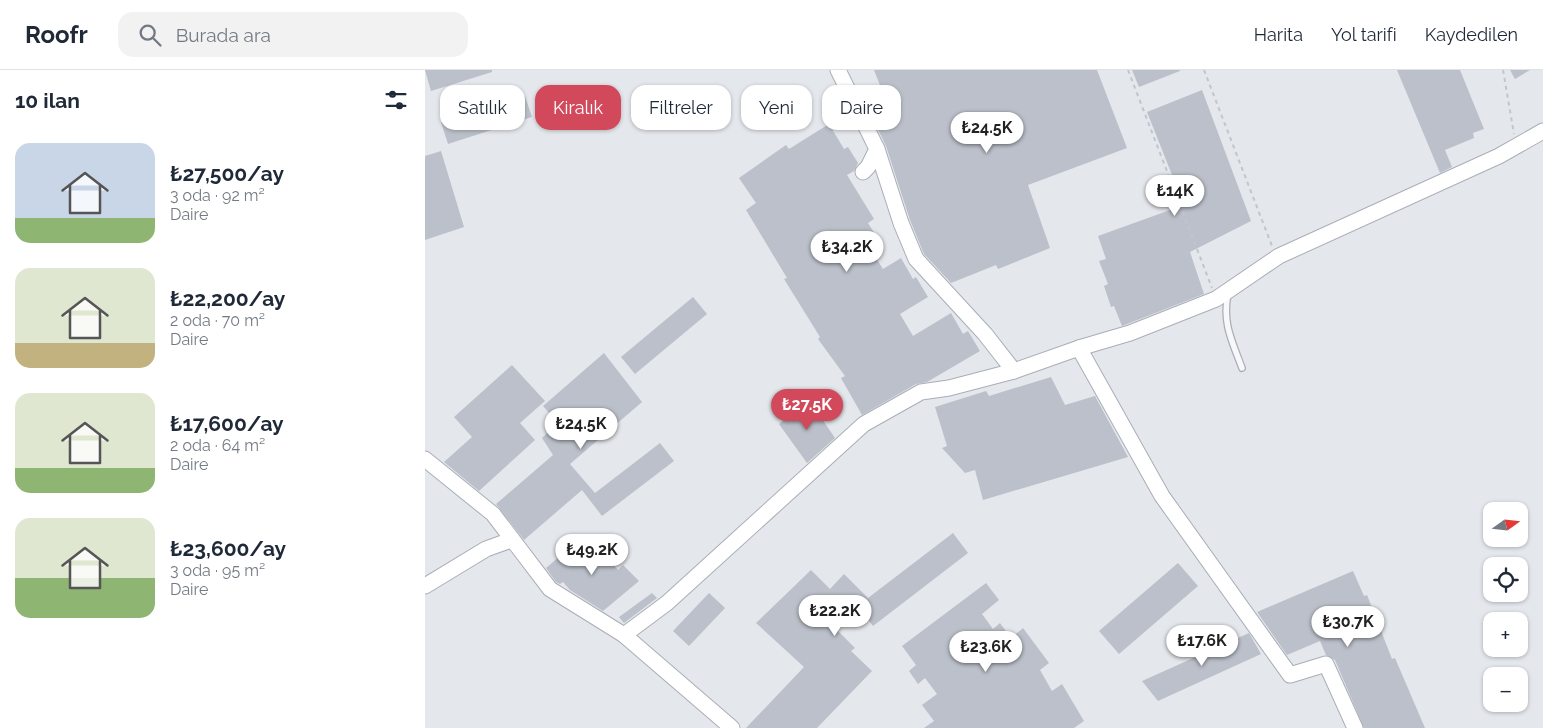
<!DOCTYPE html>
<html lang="tr">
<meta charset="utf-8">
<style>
body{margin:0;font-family:Raleway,sans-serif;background:#f2f2f3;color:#1f2937;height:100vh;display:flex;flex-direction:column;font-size:19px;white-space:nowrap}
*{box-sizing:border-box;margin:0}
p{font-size:16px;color:#747a83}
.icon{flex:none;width:28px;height:28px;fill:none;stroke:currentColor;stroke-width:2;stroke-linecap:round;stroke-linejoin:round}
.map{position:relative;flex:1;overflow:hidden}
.panel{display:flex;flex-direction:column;background:#fff;width:425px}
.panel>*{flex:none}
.top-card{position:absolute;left:15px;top:15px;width:475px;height:45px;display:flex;gap:10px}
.needle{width:32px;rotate:75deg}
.controls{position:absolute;left:1058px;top:432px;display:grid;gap:10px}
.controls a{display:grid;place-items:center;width:45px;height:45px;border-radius:10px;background:#fff;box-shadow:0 1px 4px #0004;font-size:25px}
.price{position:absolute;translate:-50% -42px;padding:0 11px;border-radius:18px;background:#fff;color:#222;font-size:16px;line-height:32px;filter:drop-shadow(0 1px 2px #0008)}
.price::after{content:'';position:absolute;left:50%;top:30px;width:15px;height:11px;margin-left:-8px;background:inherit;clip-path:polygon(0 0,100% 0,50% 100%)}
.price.active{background:#d1495b;color:#fff}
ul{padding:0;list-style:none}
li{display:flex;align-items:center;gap:15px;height:125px;padding:0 15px}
li span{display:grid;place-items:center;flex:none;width:140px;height:100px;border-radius:15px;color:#555}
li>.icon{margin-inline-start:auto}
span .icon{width:60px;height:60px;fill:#fffc;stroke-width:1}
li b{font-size:21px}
h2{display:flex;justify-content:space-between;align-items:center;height:60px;padding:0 15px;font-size:21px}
.tag{padding:0 18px;border-radius:15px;background:#fff;box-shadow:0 1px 4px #0004;font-size:18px;line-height:45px}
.tag.active{background:#d1495b;color:#fff}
header{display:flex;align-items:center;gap:30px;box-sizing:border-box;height:70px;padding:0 25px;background:#fff;border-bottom:1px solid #e0e1e3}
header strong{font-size:24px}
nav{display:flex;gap:28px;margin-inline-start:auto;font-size:18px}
.search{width:350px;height:45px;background:#f2f2f3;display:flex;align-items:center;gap:12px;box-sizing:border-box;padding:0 18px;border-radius:15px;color:#747a83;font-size:19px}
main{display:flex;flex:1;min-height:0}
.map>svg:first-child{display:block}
.building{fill:#bbc0ca}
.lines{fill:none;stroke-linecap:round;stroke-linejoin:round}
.lane-casing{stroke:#a9aeb7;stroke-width:8}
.secondary-casing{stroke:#a9aeb7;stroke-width:17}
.path{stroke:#c2c5cb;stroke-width:2;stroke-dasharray:4 4;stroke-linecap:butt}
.lane{stroke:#f7f8fa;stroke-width:5.5}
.secondary{stroke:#fff;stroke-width:15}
</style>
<header>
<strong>Roofr</strong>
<div class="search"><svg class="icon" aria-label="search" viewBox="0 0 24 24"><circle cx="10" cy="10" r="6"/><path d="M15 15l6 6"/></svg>Burada ara</div>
<nav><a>Harita</a><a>Yol tarifi</a><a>Kaydedilen</a></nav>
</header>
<main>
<section class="panel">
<h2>10 ilan<svg class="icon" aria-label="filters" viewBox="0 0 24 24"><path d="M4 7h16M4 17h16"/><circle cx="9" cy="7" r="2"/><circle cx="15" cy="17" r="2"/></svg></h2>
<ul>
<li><span style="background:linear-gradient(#c9d6e8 75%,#8fb573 0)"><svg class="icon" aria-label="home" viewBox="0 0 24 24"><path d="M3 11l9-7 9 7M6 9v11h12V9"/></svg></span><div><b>₺27,500/ay</b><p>3 oda · 92 m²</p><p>Daire</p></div></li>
<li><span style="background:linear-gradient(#dfe7d0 75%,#c2b280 0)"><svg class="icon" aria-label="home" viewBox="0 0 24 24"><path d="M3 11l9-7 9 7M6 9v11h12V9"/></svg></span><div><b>₺22,200/ay</b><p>2 oda · 70 m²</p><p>Daire</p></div></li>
<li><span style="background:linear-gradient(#dfe7d0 75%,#8fb573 0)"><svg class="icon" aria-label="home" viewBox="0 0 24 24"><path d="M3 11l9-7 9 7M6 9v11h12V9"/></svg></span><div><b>₺17,600/ay</b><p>2 oda · 64 m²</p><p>Daire</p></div></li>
<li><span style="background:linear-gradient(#dfe7d0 60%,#8fb573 0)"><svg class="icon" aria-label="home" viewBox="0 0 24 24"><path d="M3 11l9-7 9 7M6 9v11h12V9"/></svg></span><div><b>₺23,600/ay</b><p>3 oda · 95 m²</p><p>Daire</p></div></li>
</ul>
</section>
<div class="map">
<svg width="1118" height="658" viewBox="0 0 1118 658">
<rect width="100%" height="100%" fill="#e4e7ec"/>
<!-- building -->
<g class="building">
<path d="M0,0H67V2L6,21Z"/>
<path d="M449,0H672L702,78L603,115L625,178L573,199L571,195L526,213L499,184L485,150L461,76L447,47L453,45L444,22L456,18Z"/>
<path d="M707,0H755V1L714,17Z"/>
<path d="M972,0H1035L1059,59L1048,63L1049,68L1020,80L1027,97L1015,103Z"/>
<path d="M1085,0H1105L1090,9Z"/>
<path d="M777,20L826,151L765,182L779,224L697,256L689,236L686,237L679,216L683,214L674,191L681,189L673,166L759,135L722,42Z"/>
<path d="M100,26L107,47L23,74L16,52Z"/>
<path d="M404,54L419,79L423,77L433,93L429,101L422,105L449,149L443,153L454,171L444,177L458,199L476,188L488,209L491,207L503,227L475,244L488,266L526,243L538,264L543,261L555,281L502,312L491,314L437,345L416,308L420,306L393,269L395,267L359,209L362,208L321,140L331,133L314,108L361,75L364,79Z"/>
<path d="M16,81L39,157L0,170V86Z"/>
<path d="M268,227L282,244L210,304L196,287Z"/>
<path d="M179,283L217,332L145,394L170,423L235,373L249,391L177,446L157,420L99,470L71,434L128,385L117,368L133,353L118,336Z"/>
<path d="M87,295L120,331L95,353L110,370L54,421L19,392L47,367L29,347Z"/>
<path d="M626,307L640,335L670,326L703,387L558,430L550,400L540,403L517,378L522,376L510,337L561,321L564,326Z"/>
<path d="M384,330L410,368L382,393L354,354Z"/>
<path d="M528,463L543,483L448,556L428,529L405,553L430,578L426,581L447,601L392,658H321L379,597L331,553L386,500L405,519L419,504L443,528Z"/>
<path d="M155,469L170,487L177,481L193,500L198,495L214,511L178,541L145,520L138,512L135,514L131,512L121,498Z"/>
<path d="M753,493L773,516L694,584L674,561Z"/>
<path d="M928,501L939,526L942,525L967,589L970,588L1000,658H939L910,590L901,585L895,571L862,585L832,542Z"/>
<path d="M561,513L574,530L557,544L568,559L575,553L586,568L598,558L624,593L615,600L627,621L637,614L659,651L649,658H499L509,651L497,635L512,624L500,608L493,614L484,601L491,595L477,576Z"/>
<path d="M227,523L232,528L199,553L194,547Z"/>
<path d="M284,523L300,538L264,576L248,561Z"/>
<path d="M824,563L836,584L733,631L717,611Z"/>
</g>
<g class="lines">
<defs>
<path id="lane" d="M803,224C797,253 807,271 817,298"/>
<g id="secondary">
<path d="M413,0L452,79"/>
<path d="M438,102L443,97L452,79L476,153L491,189L560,264L589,301L654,278L705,263L791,229L854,186L1074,86L1118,61"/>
<path d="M654,278L737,426L865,605L901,594L930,658"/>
<path d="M0,389L68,444L125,519L199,565L307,658"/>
<path d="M0,516L61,479L86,470"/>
<path d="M199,565L242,533L439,354L496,322L524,318L589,301"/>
</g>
</defs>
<!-- lane casing -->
<use href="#lane" class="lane-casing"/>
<!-- secondary casing -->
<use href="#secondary" class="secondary-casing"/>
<!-- path -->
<g class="path">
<path d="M703,0L787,218"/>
<path d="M779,0L847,176"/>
<path d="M1078,0L1089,64"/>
</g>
<!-- lane -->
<use href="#lane" class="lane"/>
<!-- secondary -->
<use href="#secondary" class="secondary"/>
</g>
</svg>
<div class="controls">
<a><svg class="needle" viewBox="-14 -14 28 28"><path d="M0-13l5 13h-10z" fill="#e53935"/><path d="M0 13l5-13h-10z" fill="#747a83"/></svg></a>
<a><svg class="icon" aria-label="locate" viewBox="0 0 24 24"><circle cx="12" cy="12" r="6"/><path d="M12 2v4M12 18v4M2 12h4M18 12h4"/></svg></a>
<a>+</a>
<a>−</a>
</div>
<b class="price" style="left:562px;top:84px">₺24.5K</b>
<b class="price" style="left:750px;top:147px">₺14K</b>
<b class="price" style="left:422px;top:203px">₺34.2K</b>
<b class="price active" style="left:382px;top:361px">₺27.5K</b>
<b class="price" style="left:156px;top:380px">₺24.5K</b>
<b class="price" style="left:167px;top:506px">₺49.2K</b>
<b class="price" style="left:410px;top:567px">₺22.2K</b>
<b class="price" style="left:923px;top:578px">₺30.7K</b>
<b class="price" style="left:777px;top:597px">₺17.6K</b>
<b class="price" style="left:561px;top:603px">₺23.6K</b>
<div class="top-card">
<a class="tag">Satılık</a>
<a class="tag active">Kiralık</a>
<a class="tag">Filtreler</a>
<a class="tag">Yeni</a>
<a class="tag">Daire</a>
</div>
</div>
</main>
